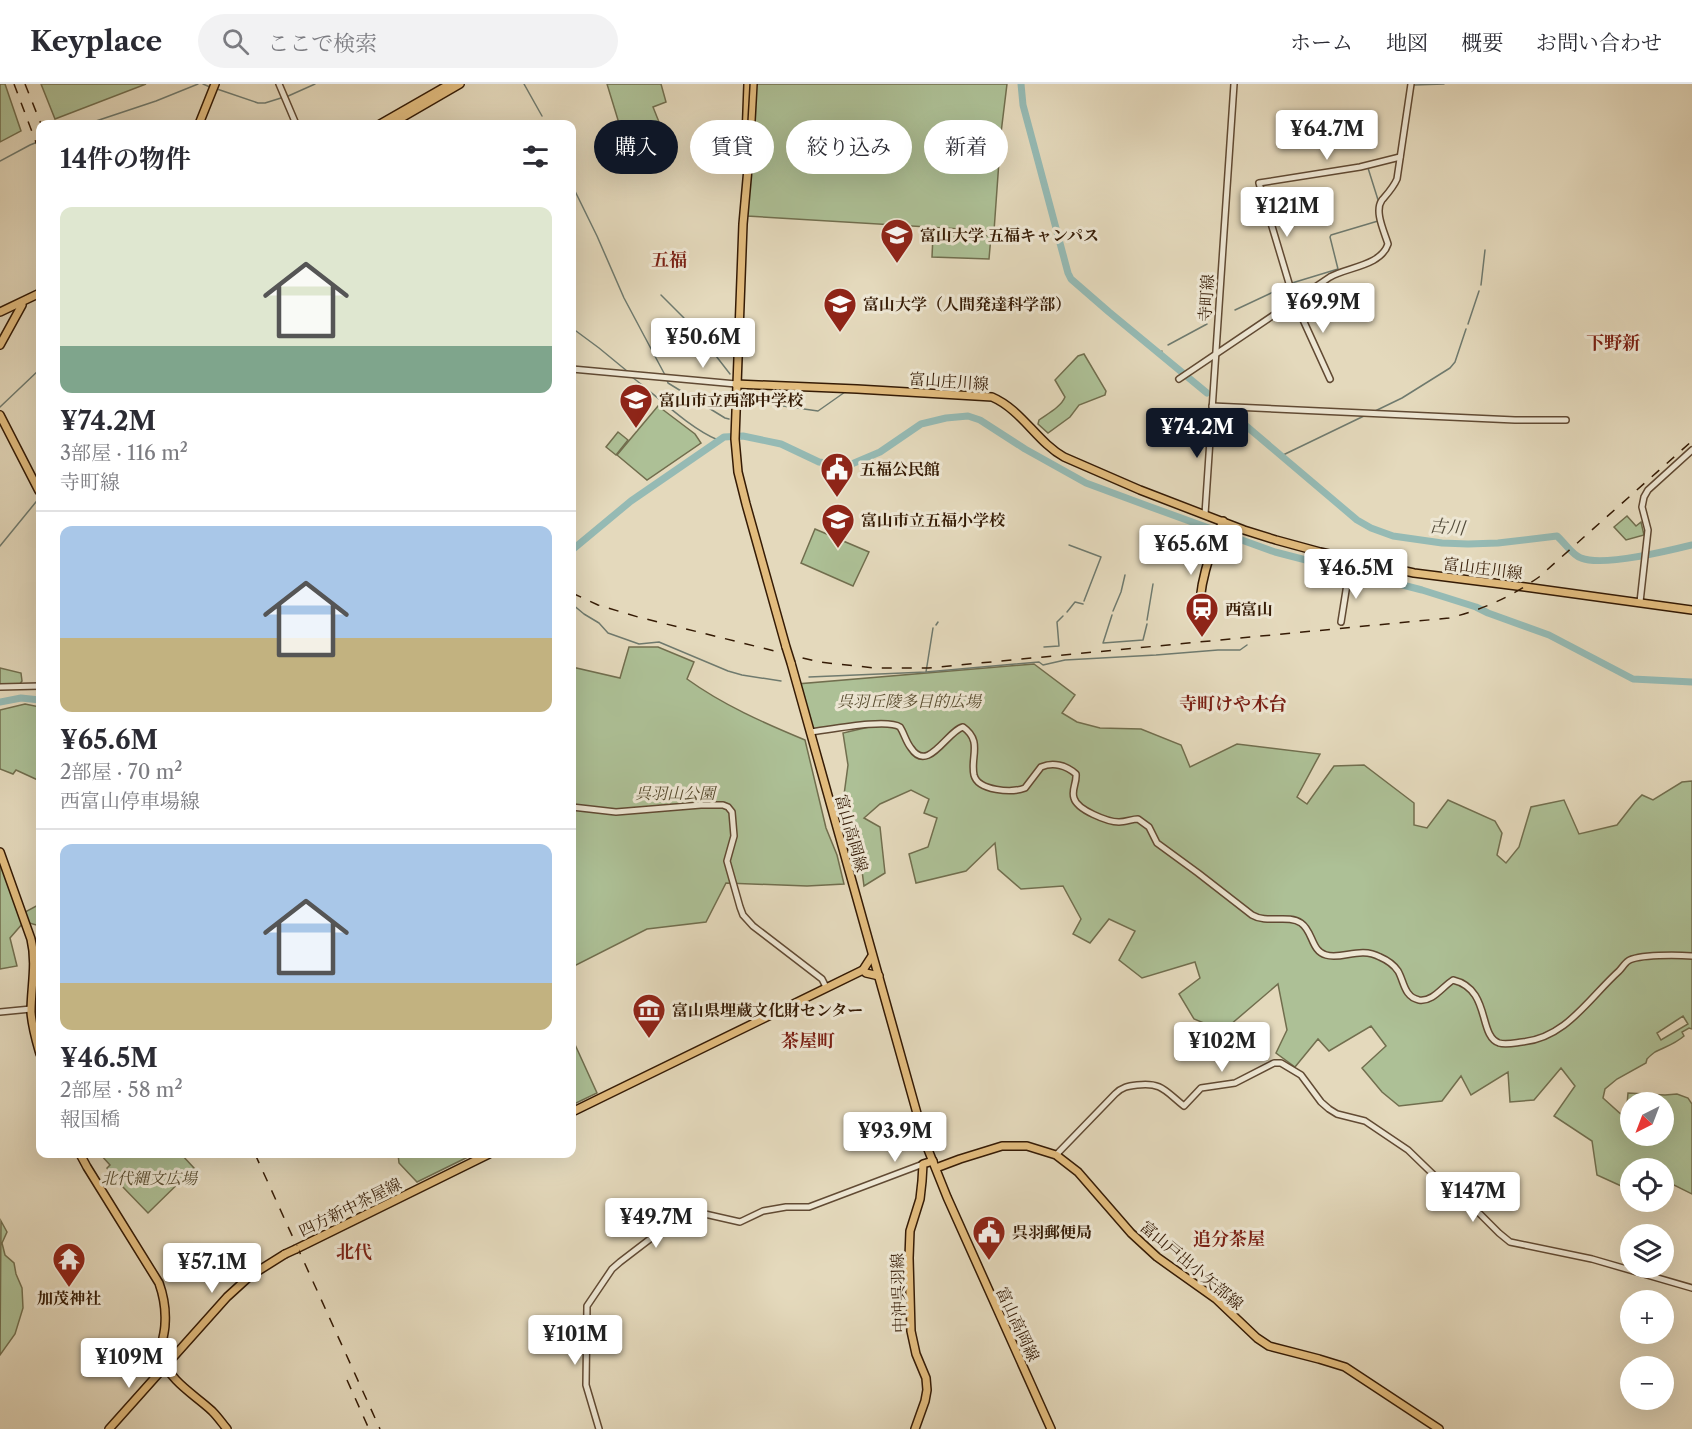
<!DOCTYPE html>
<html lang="ja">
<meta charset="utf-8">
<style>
body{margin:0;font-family:"Libre Caslon Text","Noto Serif JP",serif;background:#f2f2f3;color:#2b2b33;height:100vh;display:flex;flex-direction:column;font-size:22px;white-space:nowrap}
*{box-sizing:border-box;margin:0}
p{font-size:20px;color:#7c7c81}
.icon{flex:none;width:33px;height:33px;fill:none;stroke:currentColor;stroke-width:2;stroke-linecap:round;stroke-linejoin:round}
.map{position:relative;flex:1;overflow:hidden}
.drawer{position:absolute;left:36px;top:36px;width:540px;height:1038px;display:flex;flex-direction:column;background:#fff;border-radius:12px;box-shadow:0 6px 24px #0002}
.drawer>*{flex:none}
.top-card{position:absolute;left:594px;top:36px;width:570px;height:54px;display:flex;gap:12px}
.needle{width:39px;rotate:222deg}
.tools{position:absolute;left:1620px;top:1008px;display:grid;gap:12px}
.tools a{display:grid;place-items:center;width:54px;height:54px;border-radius:50%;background:#fff;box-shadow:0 6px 24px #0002;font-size:30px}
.price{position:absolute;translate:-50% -51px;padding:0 14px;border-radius:6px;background:#fff;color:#222;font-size:20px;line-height:39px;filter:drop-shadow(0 2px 3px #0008)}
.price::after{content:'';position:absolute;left:50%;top:36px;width:18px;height:14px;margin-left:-9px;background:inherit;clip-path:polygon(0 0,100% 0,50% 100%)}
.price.current{background:#111827;color:#fff}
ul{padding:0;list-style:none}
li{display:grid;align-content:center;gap:12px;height:318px;padding:0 24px}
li+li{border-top:2px solid #e1e1e2}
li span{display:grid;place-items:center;height:186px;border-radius:12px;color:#555}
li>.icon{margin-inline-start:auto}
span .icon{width:108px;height:108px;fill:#fffc;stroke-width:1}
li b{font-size:26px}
h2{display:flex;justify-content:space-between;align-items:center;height:72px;padding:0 24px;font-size:26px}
.chip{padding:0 21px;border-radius:27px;background:#fff;box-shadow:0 6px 24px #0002;font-size:21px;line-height:54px}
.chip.current{background:#111827;color:#fff}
header{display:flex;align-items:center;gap:36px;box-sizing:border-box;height:84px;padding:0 30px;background:#fff;border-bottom:2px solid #e1e1e2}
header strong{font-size:28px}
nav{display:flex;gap:33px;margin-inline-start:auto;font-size:21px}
.search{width:420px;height:54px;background:#f2f2f3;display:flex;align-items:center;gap:15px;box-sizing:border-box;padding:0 21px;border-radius:33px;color:#7c7c81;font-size:22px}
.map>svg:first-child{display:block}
.green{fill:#adc096;stroke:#716e4e;stroke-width:1.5;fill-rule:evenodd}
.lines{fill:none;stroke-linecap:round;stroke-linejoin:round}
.stream{stroke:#6f7a6e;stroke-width:1.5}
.river{stroke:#95bab4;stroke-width:7}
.minor-casing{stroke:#614a33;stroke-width:8}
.major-casing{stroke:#351b05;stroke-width:10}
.minor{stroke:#ede6d3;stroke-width:5}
.major{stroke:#e2bc7e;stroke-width:7}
.tram{stroke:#351b05;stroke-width:1.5}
.rail{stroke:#351b05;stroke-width:1.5;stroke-dasharray:10 10;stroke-linecap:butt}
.major-bridge-casing{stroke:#351b05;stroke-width:10;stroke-linecap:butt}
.major-bridge{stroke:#e2bc7e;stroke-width:7}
.labels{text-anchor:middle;stroke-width:6;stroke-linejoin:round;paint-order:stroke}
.poi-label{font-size:16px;font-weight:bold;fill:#351b05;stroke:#ede6d3;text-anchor:start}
.street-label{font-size:16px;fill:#351b05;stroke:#ede6d3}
.park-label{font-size:16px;font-style:italic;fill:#594d30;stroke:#ede6d3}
.neighbourhood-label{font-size:18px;font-weight:bold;fill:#7a1f14;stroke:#ede6d3}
.water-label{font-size:18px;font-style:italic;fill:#524b3a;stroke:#ede6d3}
</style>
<header>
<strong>Keyplace</strong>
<div class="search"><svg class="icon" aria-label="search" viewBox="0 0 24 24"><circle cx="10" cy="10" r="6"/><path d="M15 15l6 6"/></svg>ここで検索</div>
<nav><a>ホーム</a><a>地図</a><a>概要</a><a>お問い合わせ</a></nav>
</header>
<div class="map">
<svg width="1692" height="1345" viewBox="0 0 1692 1345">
<rect width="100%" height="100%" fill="#e4d9bc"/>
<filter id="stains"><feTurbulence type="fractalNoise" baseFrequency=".00333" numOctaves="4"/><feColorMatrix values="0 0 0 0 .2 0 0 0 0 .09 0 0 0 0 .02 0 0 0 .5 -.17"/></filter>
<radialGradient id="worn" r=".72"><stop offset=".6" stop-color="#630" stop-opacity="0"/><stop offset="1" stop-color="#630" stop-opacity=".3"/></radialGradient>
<!-- green -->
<g class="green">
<path d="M0,0H5L21,47L0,58Z"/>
<path d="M41,0H146L55,35Z"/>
<path d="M607,0H661L666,18L653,23L659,38L622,49Z"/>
<path d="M754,0H1007L1001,49L994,147L747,132Z"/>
<path d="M933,151L991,152L989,175L932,173Z"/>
<path d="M1084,270L1106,307L1105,311L1079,321L1070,333L1048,349L1038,340L1039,336C1047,330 1061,323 1065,313L1055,296L1078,272Z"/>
<path d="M658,322L695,350L701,359L647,396L617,371Z"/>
<path d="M618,348L628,356L616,371L606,363Z"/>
<path d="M1627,432L1636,442L1641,438L1644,451L1626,456L1614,443Z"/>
<path d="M815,445L869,468L853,502L801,479Z"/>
<path d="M629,563H658L694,578L687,595C723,621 764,639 805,656L826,744L837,771L844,800L807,802L726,799L706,838L647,845L574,882L572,887V583L620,594Z"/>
<path d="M1034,580L1075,611L1062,629L1077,638L1100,644L1141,645L1181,661L1190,683L1237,660L1320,670L1297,713L1307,720L1334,682L1364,681L1414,719V741L1427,744L1448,716L1495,737L1502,749L1497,771L1506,779L1519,763L1531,723L1564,716L1579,750L1617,741L1635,718L1642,711L1653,716L1682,698L1692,697V945L1689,944L1682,948L1684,952C1675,960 1665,963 1655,968C1652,970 1649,973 1647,975L1646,979L1617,995L1605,1005L1603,1014L1623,1032L1628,1029L1627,1021L1628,1009L1665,1011L1677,1010L1688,1014L1692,1020V1110L1670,1099H1664V1084H1630V1106L1597,1091L1592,1057L1554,1032L1575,1002L1561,984L1534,1016L1510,1018L1508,988L1471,1011L1461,992L1442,1017L1399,1022L1382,1008L1362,984L1386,962L1371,942L1329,967L1318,955L1295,983L1276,969L1287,946L1278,900L1223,947L1194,935L1179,910L1200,894L1195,878L1142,894L1119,876L1135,847L1109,835L1090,859L1073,850L1081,835L1063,802L1021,805L998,785L995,759L966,787L916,799L909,770L928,763L937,734L924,729L929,715L911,706L880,720L864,734L880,743L885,789L864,802L857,749L844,711L848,681L843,649L882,640L810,648L797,600ZM1683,932L1688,940L1661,956L1657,949ZM1630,1018H1664V1052H1630Z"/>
<path d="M0,584L21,589L22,597L20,600L0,601Z"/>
<path d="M25,620L40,623V697L16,686L13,690L0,685V626Z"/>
<path d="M0,775L23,839L10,854L17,882L0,885Z"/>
<path d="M40,820V842L29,839L25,828Z"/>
<path d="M572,954L597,1009L572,1021Z"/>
<path d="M100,1070H181L194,1084L148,1129L120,1100L124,1096L116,1089L112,1092L107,1084L110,1081Z"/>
<path d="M398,1070H474L417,1098L399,1079Z"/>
<path d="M1,1137L7,1148L2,1159L5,1171L14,1179L16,1190L22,1204L23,1224L15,1250L0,1271Z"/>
</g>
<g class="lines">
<!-- stream -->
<g class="stream">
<path d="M203,0L210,3"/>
<path d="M524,0L542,32"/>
<path d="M1413,3L1414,1L1444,0"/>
<path d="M217,5L258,19H265L281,14"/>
<path d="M286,13L315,0"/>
<path d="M87,40L156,17L198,0"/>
<path d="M0,77L30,61L40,57"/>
<path d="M1368,84L1379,119"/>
<path d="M572,101L597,152L624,214L665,291"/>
<path d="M1292,199L1338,185L1330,153L1331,151L1378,137"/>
<path d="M1481,201L1485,166"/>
<path d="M661,211L684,234L688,242L706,259L730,290"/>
<path d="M1235,226L1288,201"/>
<path d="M1468,240L1479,207"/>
<path d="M572,244L599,264L627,287"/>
<path d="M1168,261L1207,240"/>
<path d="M1159,271L1162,267"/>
<path d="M632,293C657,312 689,344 718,356"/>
<path d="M667,296L668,299L725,334L729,335"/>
<path d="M756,312L776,321L818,327L845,308"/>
<path d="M0,323L40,285"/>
<path d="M1373,328L1402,314L1450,284L1455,278L1466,245"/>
<path d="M1281,372L1366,331"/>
<path d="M1069,461L1101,473L1084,517"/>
<path d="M0,462L40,413"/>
<path d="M572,520L584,530L599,539L608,549L639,560L659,558L728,587L742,591L781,597"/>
<path d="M1113,527L1121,508L1125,491"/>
<path d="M1067,528L1075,518L1083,520"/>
<path d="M1112,531L1103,559L1143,556L1147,540"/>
<path d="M1147,536L1153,500"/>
<path d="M936,541L938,538"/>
<path d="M1044,563L1059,562L1057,538L1063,532"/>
<path d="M926,588L933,544"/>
<path d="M809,593L926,588L1039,578L1043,581L1065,576L1156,571L1218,566H1240L1247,561"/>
</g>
<!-- river -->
<g class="river">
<path d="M1021,0L1023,21L1068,189L1071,195L1109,228L1207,309"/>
<path d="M1232,330L1357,436L1371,444L1393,452L1442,459L1468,460L1498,459L1557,452C1565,459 1572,471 1581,474C1603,483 1668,467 1692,461"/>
<path d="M572,466L631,417L724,353L743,352L781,360L819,378L847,382L880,368L921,340L946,334L968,332L980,336L1025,365L1086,399L1148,422L1275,468L1422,506L1476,523L1488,529L1549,551L1633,595L1692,598"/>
<path d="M0,618L21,614L40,616"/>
</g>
<defs>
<g id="minor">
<path d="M279,0L296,40"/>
<path d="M572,285L736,300"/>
<path d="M1179,295L1330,193C1347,183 1381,182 1388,160C1384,147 1374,127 1382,116C1388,109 1393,104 1397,95L1411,0"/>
<path d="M1330,295L1294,216L1259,99L1360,83L1400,73"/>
<path d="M1212,322L1515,336H1566"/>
<path d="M1205,430L1234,0"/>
<path d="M1640,518L1648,446L1642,423L1644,413L1648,406L1692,366"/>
<path d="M1341,538L1351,475"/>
<path d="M0,603L40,602"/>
<path d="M810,648C828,646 887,634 900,643C904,649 906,658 911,664C928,690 947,647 963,643C983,657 970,673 974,691C978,707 1012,709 1025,704L1041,683C1053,678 1066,681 1076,690C1077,699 1071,706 1074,714C1077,726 1108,738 1119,738C1126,738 1132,735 1138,735L1149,743L1157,759L1198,789L1252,831C1267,840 1288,830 1301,839C1313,847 1311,867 1326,871C1342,876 1360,862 1380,873C1387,876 1394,881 1398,887C1404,897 1404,913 1419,916C1433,918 1442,903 1453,896C1491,905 1478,952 1499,959C1506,961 1514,959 1522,958C1566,954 1589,914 1619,887C1622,884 1625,879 1628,877C1638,870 1679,871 1692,872"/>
<path d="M572,723L616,728L701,721H723L728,723L732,728L734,752L727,777L740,823L743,831L753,842L822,895L826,903"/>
<path d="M0,928L31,925"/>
<path d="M1056,1071L1115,1010C1122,1003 1128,1002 1137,1001C1162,998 1165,1007 1184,1022L1201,1004L1235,999L1274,979H1281L1301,991L1321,1018L1329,1025L1337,1030L1365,1037L1408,1066L1440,1097L1463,1113L1499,1149L1510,1158L1592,1175L1692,1204"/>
<path d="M599,1345L586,1301L587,1222L612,1185L620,1178L684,1129L696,1128L740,1138L763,1127L786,1123H809L923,1080"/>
</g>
<g id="major">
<path d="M753,0L749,73L743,140L735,355L738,388L746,420L786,563"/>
<path d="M199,40L215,0"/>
<path d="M380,40L450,0"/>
<path d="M391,40L460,0"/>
<path d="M745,82L748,0"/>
<path d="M0,228L40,209"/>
<path d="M0,261L22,221"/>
<path d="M736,300L857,305L992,313C1022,326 1037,358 1064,373L1140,406L1244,446L1276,456L1320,468L1414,489L1525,503L1692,526"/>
<path d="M0,331L39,407"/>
<path d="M1200,538C1197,503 1210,469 1223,437"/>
<path d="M791,579L925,1058L947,1113L1051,1345"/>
<path d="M0,768L31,855C37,880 31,903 31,928C32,943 36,956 40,970"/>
<path d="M863,886L866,889L879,892"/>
<path d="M572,1028L863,886L872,872"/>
<path d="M80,1070L87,1083L159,1199C164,1213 166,1226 165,1240C165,1251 159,1263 162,1273C169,1297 195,1311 212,1327C218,1333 222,1339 227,1345"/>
<path d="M936,1084L960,1075L1002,1062H1027L1056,1071L1078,1088L1131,1149L1157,1173L1216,1215L1257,1254L1269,1262L1319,1275L1345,1283L1439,1345"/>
<path d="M296,1165L489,1070"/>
<path d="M109,1345L227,1213L250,1192L285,1170"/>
<path d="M915,1345L925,1317L927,1306L926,1294L916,1270L911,1247L909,1174L910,1147L920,1115L922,1097L923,1080L933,1077"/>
</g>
</defs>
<!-- minor casing -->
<use href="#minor" class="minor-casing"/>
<!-- major casing -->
<use href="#major" class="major-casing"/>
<!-- minor -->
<use href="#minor" class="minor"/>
<!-- major -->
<use href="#major" class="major"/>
<!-- tram -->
<path class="tram" d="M746,69L750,0"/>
<!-- rail -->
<g class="rail">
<path d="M14,0L40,69"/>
<path d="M25,0L41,40"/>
<path d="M572,509L598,521L638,533L819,578L875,584H928L1449,534C1482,526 1511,513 1539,493L1692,357"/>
<path d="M255,1070L380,1345"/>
<path d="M347,1296L369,1345"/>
</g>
<defs>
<g id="major-bridge">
<path d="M786,563L791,579"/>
<path d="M285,1170L296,1165"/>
</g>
</defs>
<!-- major-bridge casing -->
<use href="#major-bridge" class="major-bridge-casing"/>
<!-- major-bridge -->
<use href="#major-bridge" class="major-bridge"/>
</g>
<!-- icons -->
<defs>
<symbol id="university-pin" viewBox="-11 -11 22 30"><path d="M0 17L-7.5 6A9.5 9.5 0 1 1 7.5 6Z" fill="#8f2418" stroke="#ede6d3"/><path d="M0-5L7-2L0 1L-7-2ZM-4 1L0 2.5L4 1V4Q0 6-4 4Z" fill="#fff"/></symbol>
<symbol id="school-pin" viewBox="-11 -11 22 30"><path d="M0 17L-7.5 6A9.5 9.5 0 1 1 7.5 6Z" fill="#8f2418" stroke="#ede6d3"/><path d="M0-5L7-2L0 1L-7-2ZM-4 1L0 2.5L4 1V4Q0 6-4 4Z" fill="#fff"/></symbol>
<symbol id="civic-pin" viewBox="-11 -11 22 30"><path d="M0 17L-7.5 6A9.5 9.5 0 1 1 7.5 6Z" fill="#8f2418" stroke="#ede6d3"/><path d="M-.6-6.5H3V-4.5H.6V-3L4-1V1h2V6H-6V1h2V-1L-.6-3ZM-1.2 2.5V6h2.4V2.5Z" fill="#fff"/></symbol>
<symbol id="station-pin" viewBox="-11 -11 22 30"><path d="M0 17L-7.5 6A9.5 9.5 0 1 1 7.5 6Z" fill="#8f2418" stroke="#ede6d3"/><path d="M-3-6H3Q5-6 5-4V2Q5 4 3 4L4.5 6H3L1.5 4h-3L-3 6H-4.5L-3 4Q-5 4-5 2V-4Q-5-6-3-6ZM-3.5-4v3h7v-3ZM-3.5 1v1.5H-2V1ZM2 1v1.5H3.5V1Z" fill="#fff"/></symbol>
<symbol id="museum-pin" viewBox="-11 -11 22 30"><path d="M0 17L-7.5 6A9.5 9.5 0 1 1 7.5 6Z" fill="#8f2418" stroke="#ede6d3"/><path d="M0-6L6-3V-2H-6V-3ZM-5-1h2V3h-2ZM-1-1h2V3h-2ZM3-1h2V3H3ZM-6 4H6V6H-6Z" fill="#fff"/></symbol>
<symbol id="temple-pin" viewBox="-11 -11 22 30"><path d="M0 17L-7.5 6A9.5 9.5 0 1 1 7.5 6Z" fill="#8f2418" stroke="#ede6d3"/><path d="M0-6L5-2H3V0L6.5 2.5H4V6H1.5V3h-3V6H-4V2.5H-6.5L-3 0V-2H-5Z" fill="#fff"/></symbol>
</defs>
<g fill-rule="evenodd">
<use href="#university-pin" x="878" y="132" width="38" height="52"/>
<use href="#university-pin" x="821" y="201" width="38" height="52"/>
<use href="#school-pin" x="617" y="297" width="38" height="52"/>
<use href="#civic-pin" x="818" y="366" width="38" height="52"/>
<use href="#school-pin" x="819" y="417" width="38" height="52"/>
<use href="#station-pin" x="1183" y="506" width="38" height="52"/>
<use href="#museum-pin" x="630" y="907" width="38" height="52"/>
<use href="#civic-pin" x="970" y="1129" width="38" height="52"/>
<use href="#temple-pin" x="50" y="1156" width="38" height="52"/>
</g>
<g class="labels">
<!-- poi labels -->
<g class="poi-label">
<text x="920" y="157">富山大学 五福キャンパス</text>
<text x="863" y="226">富山大学（人間発達科学部）</text>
<text x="659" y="322">富山市立西部中学校</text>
<text x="860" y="391">五福公民館</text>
<text x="861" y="442">富山市立五福小学校</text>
<text x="1225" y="531">西富山</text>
<text x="672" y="932">富山県埋蔵文化財センター</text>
<text x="1012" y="1154">呉羽郵便局</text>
<text x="69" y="1220" text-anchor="middle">加茂神社</text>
</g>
<!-- street labels -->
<g class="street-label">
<text transform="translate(1206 214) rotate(-86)" y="6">寺町線</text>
<text transform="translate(949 297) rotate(4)" y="6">富山庄川線</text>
<text transform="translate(1483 484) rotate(7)" y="6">富山庄川線</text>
<text transform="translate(852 749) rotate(74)" y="6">富山高岡線</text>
<text transform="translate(350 1123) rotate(-26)" y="6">四方新中茶屋線</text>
<text transform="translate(1192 1181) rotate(40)" y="6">富山戸出小矢部線</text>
<text transform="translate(898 1209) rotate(-92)" y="6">中沖呉羽線</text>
<text transform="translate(1018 1240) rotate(65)" y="6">富山高岡線</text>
</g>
<!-- park labels -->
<g class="park-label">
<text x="909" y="623">呉羽丘陵多目的広場</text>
<text x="675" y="715">呉羽山公園</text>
<text x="149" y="1100">北代縄文広場</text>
</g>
<!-- neighbourhood labels -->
<g class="neighbourhood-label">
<text x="669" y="182">五福</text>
<text x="1613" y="265">下野新</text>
<text x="1233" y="626">寺町けや木台</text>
<text x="808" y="963">茶屋町</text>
<text x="1229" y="1161">追分茶屋</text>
<text x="354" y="1174">北代</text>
</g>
<!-- water labels -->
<g class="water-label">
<text transform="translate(1447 443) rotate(5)" y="6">古川</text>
</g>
</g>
<rect width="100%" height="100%" filter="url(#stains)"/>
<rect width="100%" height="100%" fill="url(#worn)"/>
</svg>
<div class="tools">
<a><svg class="needle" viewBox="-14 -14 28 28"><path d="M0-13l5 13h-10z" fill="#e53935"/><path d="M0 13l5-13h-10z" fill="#7c7c81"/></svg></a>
<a><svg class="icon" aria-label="locate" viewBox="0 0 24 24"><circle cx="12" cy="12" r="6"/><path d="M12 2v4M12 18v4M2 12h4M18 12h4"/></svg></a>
<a><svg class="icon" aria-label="layers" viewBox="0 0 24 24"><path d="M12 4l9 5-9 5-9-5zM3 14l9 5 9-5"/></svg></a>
<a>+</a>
<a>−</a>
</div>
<b class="price" style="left:1327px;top:77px">¥64.7M</b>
<b class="price" style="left:1287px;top:154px">¥121M</b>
<b class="price" style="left:1323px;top:250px">¥69.9M</b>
<b class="price" style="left:703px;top:285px">¥50.6M</b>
<b class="price current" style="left:1197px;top:375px">¥74.2M</b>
<b class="price" style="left:1191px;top:492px">¥65.6M</b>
<b class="price" style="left:1356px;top:516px">¥46.5M</b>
<b class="price" style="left:1222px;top:989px">¥102M</b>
<b class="price" style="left:895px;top:1079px">¥93.9M</b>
<b class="price" style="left:1473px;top:1139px">¥147M</b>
<b class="price" style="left:656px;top:1165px">¥49.7M</b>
<b class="price" style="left:212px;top:1210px">¥57.1M</b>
<b class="price" style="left:575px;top:1282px">¥101M</b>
<b class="price" style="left:129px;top:1305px">¥109M</b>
<div class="top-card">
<a class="chip current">購入</a>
<a class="chip">賃貸</a>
<a class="chip">絞り込み</a>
<a class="chip">新着</a>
</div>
<section class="drawer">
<h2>14件の物件<svg class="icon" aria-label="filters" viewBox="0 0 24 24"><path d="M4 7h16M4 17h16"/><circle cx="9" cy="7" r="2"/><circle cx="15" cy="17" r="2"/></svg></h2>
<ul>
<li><span style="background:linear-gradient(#dfe7d0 75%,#7fa58c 0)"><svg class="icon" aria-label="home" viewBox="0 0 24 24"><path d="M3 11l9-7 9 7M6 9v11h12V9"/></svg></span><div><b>¥74.2M</b><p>3部屋 · 116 m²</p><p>寺町線</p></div></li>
<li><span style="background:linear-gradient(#a9c7e8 60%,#c2b280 0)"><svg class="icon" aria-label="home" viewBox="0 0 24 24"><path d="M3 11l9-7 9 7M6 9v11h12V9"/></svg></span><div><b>¥65.6M</b><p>2部屋 · 70 m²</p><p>西富山停車場線</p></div></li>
<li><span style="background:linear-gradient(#a9c7e8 75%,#c2b280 0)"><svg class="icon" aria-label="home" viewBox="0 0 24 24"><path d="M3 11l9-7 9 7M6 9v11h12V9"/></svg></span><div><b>¥46.5M</b><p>2部屋 · 58 m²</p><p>報国橋</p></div></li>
</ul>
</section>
</div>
